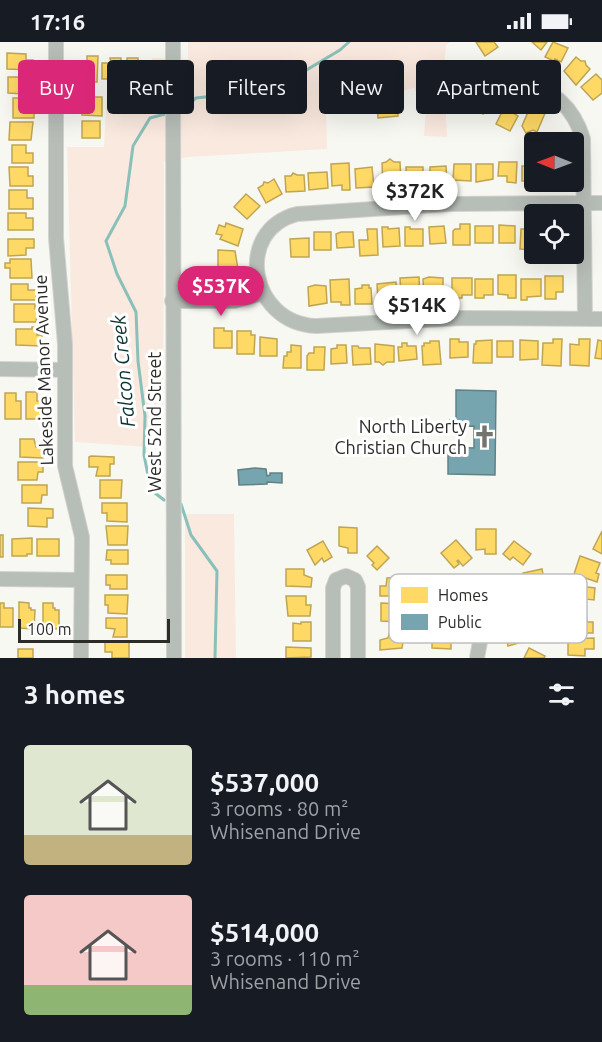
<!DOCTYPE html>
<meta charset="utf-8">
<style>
body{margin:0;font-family:Ubuntu,sans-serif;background:#20242c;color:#f1f3f6;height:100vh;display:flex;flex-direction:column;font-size:22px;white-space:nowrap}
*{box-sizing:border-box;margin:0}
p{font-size:20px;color:#9ea1a6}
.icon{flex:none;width:33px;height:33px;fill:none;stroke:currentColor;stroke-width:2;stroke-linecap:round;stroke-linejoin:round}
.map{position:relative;height:616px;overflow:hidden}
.panel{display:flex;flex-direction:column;background:#171b24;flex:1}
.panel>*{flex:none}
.banner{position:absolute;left:18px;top:18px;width:567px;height:54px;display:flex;gap:12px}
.needle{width:39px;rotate:271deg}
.tools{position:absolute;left:524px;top:90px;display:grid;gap:12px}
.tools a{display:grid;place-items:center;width:60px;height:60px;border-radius:6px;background:#171b24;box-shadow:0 6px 24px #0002;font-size:30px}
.scale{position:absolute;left:18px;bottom:15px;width:152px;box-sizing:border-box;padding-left:6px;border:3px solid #2b2c28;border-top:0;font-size:16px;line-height:21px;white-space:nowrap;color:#2b2c28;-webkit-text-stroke:4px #fff;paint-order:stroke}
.price{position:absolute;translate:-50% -51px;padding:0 14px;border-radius:21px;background:#fff;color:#222;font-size:20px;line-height:39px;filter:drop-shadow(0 2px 3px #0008)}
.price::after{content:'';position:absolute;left:50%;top:36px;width:18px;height:14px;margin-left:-9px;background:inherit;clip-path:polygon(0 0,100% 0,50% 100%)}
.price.current{background:#db2777;color:#fff}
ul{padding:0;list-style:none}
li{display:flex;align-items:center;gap:18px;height:150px;padding:0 24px}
li span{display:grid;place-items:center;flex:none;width:168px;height:120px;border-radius:6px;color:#555}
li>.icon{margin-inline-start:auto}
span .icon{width:72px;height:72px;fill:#fffc;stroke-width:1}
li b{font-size:26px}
h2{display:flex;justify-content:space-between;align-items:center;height:72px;padding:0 24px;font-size:26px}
.tag{padding:0 21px;border-radius:6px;background:#171b24;box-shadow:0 6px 24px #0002;font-size:21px;line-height:54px}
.tag.current{background:#db2777;color:#fff}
.status{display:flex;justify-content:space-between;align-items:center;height:42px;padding:0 30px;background:#171b24;direction:ltr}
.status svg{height:16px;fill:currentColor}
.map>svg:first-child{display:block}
.green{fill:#fae9de}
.homes{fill:#ffd966;stroke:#bfa553;stroke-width:1.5}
.public{fill:#76a5af;stroke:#608186;stroke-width:1.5}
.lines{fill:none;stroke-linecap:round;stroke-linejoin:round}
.stream{stroke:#89c1ba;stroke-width:3}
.minor-casing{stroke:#d2d2cf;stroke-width:16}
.minor{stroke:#b7bdb7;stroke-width:14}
.labels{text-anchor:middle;stroke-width:6;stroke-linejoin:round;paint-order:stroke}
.street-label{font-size:18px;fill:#2b2c28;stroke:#fff}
.poi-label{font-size:18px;fill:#2b2c28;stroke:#fff;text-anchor:end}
.water-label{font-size:20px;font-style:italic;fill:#0b3430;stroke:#fff}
.key{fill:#fff;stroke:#bfc0be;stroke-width:1.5}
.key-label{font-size:16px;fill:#2b2c28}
</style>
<div class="status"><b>17:16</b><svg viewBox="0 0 49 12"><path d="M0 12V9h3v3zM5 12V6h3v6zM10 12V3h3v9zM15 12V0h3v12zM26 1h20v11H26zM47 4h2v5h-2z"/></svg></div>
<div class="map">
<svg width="602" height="616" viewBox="0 0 602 616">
<rect width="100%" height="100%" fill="#f8f8f3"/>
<!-- green -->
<g class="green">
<path d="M188,0H450L446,3L444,29L447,95L424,94L426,65L414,46L326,65L327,107L188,115L164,119L163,406L75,400L67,105H104L107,49L151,44L152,16L188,17Z"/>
<path d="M185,472H234L236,616H185Z"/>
</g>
<!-- homes -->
<g class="homes">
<path d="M476,0H494L498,5L485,14Z"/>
<path d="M532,0H547L541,8Z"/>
<path d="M553,0L568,6L561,20L555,17L554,19L545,15Z"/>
<path d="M7,11L26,12V18H33V28L7,27Z"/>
<path d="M87,14H98L97,40H82V24H79V19H87Z"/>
<path d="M576,15L581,19H585L586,23L590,27L576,43L564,29Z"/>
<path d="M110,16H121V37H102V21H111Z"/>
<path d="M127,16H138V21H142L141,37H127Z"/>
<path d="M478,28L480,35L486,34L487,44L467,47L463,32Z"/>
<path d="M596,32L602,38V51L593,58L581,45Z"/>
<path d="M8,35H33L32,45H25L24,52L8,51Z"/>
<path d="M491,49L501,63L483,72L475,57Z"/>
<path d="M80,55H102V74L82,73Z"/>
<path d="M13,56H25V65H34V76H13Z"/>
<path d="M397,59L398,74L378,76L377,62Z"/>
<path d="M507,60L516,65L513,71L518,74L510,89L496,82Z"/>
<path d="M531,63L546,69L537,90L533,88L526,91L522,84Z"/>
<rect x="82" y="79" width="18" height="17"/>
<path d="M10,80H33L31,98H9Z"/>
<path d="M12,103H26V111H33V121H12Z"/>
<path d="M390,117L394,120H400L401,140H392V144L383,145L382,121L386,120Z"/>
<path d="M499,120H517L516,141L507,140V134H498Z"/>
<path d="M349,121L350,148H342V143L332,144L331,122Z"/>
<path d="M454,122H471V139L453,138Z"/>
<path d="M476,122H493V137L476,140Z"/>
<path d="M446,124L447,139H430V125Z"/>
<rect x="522" y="124" width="12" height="15"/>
<path d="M9,125H28V134H33V144H10Z"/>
<path d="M372,125L374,145L356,146L355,127Z"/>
<path d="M406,125H423V141L407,144Z"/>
<path d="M327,130L328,146L309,148L308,131Z"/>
<path d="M293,131L297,133H304L305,149L286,150L285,134H291Z"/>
<path d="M274,137L282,152L266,161L258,146L263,143L264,140L268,141Z"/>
<path d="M9,148H27V156H33V167H9Z"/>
<path d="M246,152L260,164L247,177L234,165Z"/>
<path d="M8,171H26V176H33V188H8Z"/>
<path d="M226,181L243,187L238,204L220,197L222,193L216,192L219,183L225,185Z"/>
<path d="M530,181H534V208L520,207L521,187H530Z"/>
<path d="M460,182H470V203H453V189L455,187H460Z"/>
<path d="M499,183L515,184V201H499Z"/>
<path d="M444,184L446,201L430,202L429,185Z"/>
<rect x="475" y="184" width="18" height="17"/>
<path d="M382,185H388V187L399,186L400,204L383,205Z"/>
<path d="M405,185H410V187H423V204H405Z"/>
<path d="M367,187H377L378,213L360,214L359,198H368Z"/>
<rect x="314" y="190" width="17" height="18"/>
<path d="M341,190H353L354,205L337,206L336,192Z"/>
<path d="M309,196V215H291L290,197Z"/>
<path d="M8,197H34V206H26V213L8,214Z"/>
<path d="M218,208L235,209L238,227L218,226Z"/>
<path d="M10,217H31L32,236H10V226H5V221H10Z"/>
<path d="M498,233H516V256H508V253L498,252Z"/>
<path d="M545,234H563V250H556V257H545Z"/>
<path d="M419,235L420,258L410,259V257L401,255L400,236Z"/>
<path d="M429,235L443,236V254L424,257L423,237Z"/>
<path d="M452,236H472V253H462V256H452Z"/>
<path d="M349,237L350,263H341V260H331L330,238Z"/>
<path d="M475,237H493V253H484V256H475Z"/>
<path d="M521,237H541V254L527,255V258H521Z"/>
<path d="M396,240L397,258L378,259L377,242Z"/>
<path d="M11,242H28V248H36V258H11Z"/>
<path d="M315,243L326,244L327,261L309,264L308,245Z"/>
<path d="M362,243H369V246H371L372,262H355V247L362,246Z"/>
<path d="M14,262H35V267H38L36,280H14Z"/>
<path d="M32,285H37V293H42V304L16,303V287H32Z"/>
<path d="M214,286H224V289H232V306H214Z"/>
<path d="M237,289H251V293H255L254,312H237Z"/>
<path d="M260,295L277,297V314H260Z"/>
<path d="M450,297H459V300H468V315L450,316Z"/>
<path d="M553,297H562L561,324L542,323L543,301H553Z"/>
<path d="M579,297H590L589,324L570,323V302L579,303Z"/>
<path d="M492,298V321H473L474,302H476V299Z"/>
<path d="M520,298L538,299V317L520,318Z"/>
<path d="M598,298L602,299V317L595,316Z"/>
<path d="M430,299H439L441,322L423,323L422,304H424V301H430Z"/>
<rect x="497" y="299" width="16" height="16"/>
<path d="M402,301H407V304H416L417,317L399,319L398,305H402Z"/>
<path d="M375,302L394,304V320H387L383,323L379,320H375Z"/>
<path d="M291,303L301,304V326H283L284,314H287V310H291Z"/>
<path d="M337,303H346L347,321L331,322V307L337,306Z"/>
<path d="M352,304H358L359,306H370L371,322L353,323Z"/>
<path d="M314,305H325L324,328H307V314L309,311H314Z"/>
<path d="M26,350H37V359H42V377H26Z"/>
<path d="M5,351H16V359H21V377H5Z"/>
<path d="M20,397H34L36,405H43V416L20,415Z"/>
<path d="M91,414L114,415V422H110V434H96L98,425H89V415Z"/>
<path d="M18,420H43V430H38L37,438H18Z"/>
<path d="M100,438H122L121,456H100Z"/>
<path d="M22,443H47V453H42L41,461H22Z"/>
<path d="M102,461H127V480L107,479V471H102Z"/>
<path d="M28,466L53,467V476H47V485L28,484Z"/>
<path d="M106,484H128L127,503H108Z"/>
<path d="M339,485L357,486V511H348V506L339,504Z"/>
<path d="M476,487H496V512H485V507L476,508Z"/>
<path d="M602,489V512L593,507Z"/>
<rect x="0" y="493" width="3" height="22"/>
<path d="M32,496V512H27V514H12V497Z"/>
<rect x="37" y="497" width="22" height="17"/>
<path d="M456,498L472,516L463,524L458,518L457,519L459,522L454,526L441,511Z"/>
<path d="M323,499L332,515L324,520L322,516L315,523L307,508Z"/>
<path d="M514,499L531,512L523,523L513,515L510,518L503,512Z"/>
<path d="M377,504L389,516L377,528L372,523L374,521L367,514Z"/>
<path d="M107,508H128V522H111V518H106Z"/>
<path d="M580,514L600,521L596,531L599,532L597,540L574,532Z"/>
<path d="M286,527H304V533L312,536L311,545L286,544Z"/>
<path d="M542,527L545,544L528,547L529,536L524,537L523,531Z"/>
<path d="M106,533H127V547H110V543H106Z"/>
<path d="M406,535V554H380V544H386L387,536Z"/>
<path d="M570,543L595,546L594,558L586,557L585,563L568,561Z"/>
<path d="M105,553H128L127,572L108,571V563H105Z"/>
<path d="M286,554H306V563H311L310,574H288Z"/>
<path d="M19,560L29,561V566H31V568H35L34,587L19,586Z"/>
<path d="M0,561H4V566H13V585H0Z"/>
<path d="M43,561H53V566H55V568H59V587L43,586Z"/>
<path d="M381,561L400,562V580L381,579Z"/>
<path d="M569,571H586L587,580H593V591H569Z"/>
<path d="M106,576H127V595H113L115,587L106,586Z"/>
<path d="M528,579L533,597L508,604L506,595L510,594L509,585Z"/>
<path d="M301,580H311V599H293V581L301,582Z"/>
<path d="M410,587V600H403L402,606L380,608V598L388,596L390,588Z"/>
<path d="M432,588L458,589V598H451V607L432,606Z"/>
<path d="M594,596V607H585V614L568,613V597Z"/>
<path d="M105,599L129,600V616H112V610H105Z"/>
<path d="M286,605L311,606V615L286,616Z"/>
<path d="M529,606L545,614L544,616H524Z"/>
<rect x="18" y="607" width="15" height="9"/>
</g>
<!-- public -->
<g class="public">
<path d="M456,348L496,349L495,433L448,432V405L474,406V384L450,385V378L456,379Z"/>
<path d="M255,426L266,427L267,434L270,433V431H282V441L267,440V442L239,443L238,428Z"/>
</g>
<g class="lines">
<!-- stream -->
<g class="stream">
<path d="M181,69L196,56L250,50L288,39L340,8L349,0"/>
<path d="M164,458L151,448L144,413L145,374L138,319L136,270L117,232L106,199L125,164L133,104L150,76L165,72"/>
<path d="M181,462L191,493L217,529L215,616"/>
</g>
<defs>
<g id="minor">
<path d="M56,0V196L65,302V424L82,495L81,616"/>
<path d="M173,0L174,616"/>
<path d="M516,32C549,50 572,59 583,97L585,276"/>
<path d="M602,161L449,162L297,172C234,188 249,281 316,284L462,276L602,277"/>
<path d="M172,259H234L263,251"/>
<path d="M0,327L65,328"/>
<path d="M0,537L81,538"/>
<path d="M333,616V546L336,538L346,534L355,538L358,545V616"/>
<path d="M477,616L490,546"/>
</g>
</defs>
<!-- minor casing -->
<use href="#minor" class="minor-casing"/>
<!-- minor -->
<use href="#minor" class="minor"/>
</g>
<!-- icons -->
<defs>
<symbol id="church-bare" viewBox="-9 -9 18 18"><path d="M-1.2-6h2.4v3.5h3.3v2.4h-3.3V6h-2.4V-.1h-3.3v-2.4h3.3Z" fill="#73736f" stroke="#fff" stroke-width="2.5" paint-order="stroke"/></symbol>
</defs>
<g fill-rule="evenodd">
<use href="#church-bare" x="468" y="378" width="33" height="33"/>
</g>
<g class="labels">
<!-- street labels -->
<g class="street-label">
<text transform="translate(44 328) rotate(-92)" y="6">Lakeside Manor Avenue</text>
<text transform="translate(155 380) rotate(-90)" y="6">West 52nd Street</text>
</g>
<!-- poi labels -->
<g class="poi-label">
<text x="467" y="391">North Liberty<tspan x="467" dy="21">Christian Church</tspan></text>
</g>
<!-- water labels -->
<g class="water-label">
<text transform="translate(123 329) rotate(-95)" y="7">Falcon Creek</text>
</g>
</g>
<!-- legend -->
<rect x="389" y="532" width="198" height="69" rx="9" class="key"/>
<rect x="401" y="545" width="27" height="16" fill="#ffd966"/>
<rect x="401" y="572" width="27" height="16" fill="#76a5af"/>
<g class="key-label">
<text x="438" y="559">Homes</text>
<text x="438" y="586">Public</text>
</g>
</svg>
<div class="tools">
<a><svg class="needle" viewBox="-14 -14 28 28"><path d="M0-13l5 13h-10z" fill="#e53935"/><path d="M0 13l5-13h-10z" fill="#9ea1a6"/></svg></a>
<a><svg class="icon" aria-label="locate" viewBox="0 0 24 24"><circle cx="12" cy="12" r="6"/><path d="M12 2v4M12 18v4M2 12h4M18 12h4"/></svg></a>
</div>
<div class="scale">100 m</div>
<b class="price" style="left:415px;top:180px">$372K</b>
<b class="price current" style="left:221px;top:275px">$537K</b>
<b class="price" style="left:417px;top:294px">$514K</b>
<div class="banner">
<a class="tag current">Buy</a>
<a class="tag">Rent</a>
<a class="tag">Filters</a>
<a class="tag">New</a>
<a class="tag">Apartment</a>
</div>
</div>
<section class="panel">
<h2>3 homes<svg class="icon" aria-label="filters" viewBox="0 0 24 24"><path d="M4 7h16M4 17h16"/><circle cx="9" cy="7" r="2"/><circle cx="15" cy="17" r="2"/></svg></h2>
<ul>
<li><span style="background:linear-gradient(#dfe7d0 75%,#c2b280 0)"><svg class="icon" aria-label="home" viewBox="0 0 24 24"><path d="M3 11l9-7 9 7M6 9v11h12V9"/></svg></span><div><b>$537,000</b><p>3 rooms · 80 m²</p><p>Whisenand Drive</p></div></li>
<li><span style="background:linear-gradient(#f6c9c9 75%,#8fb573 0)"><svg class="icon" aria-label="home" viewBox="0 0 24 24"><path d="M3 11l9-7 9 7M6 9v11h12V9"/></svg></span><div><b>$514,000</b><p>3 rooms · 110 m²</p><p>Whisenand Drive</p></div></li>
</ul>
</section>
